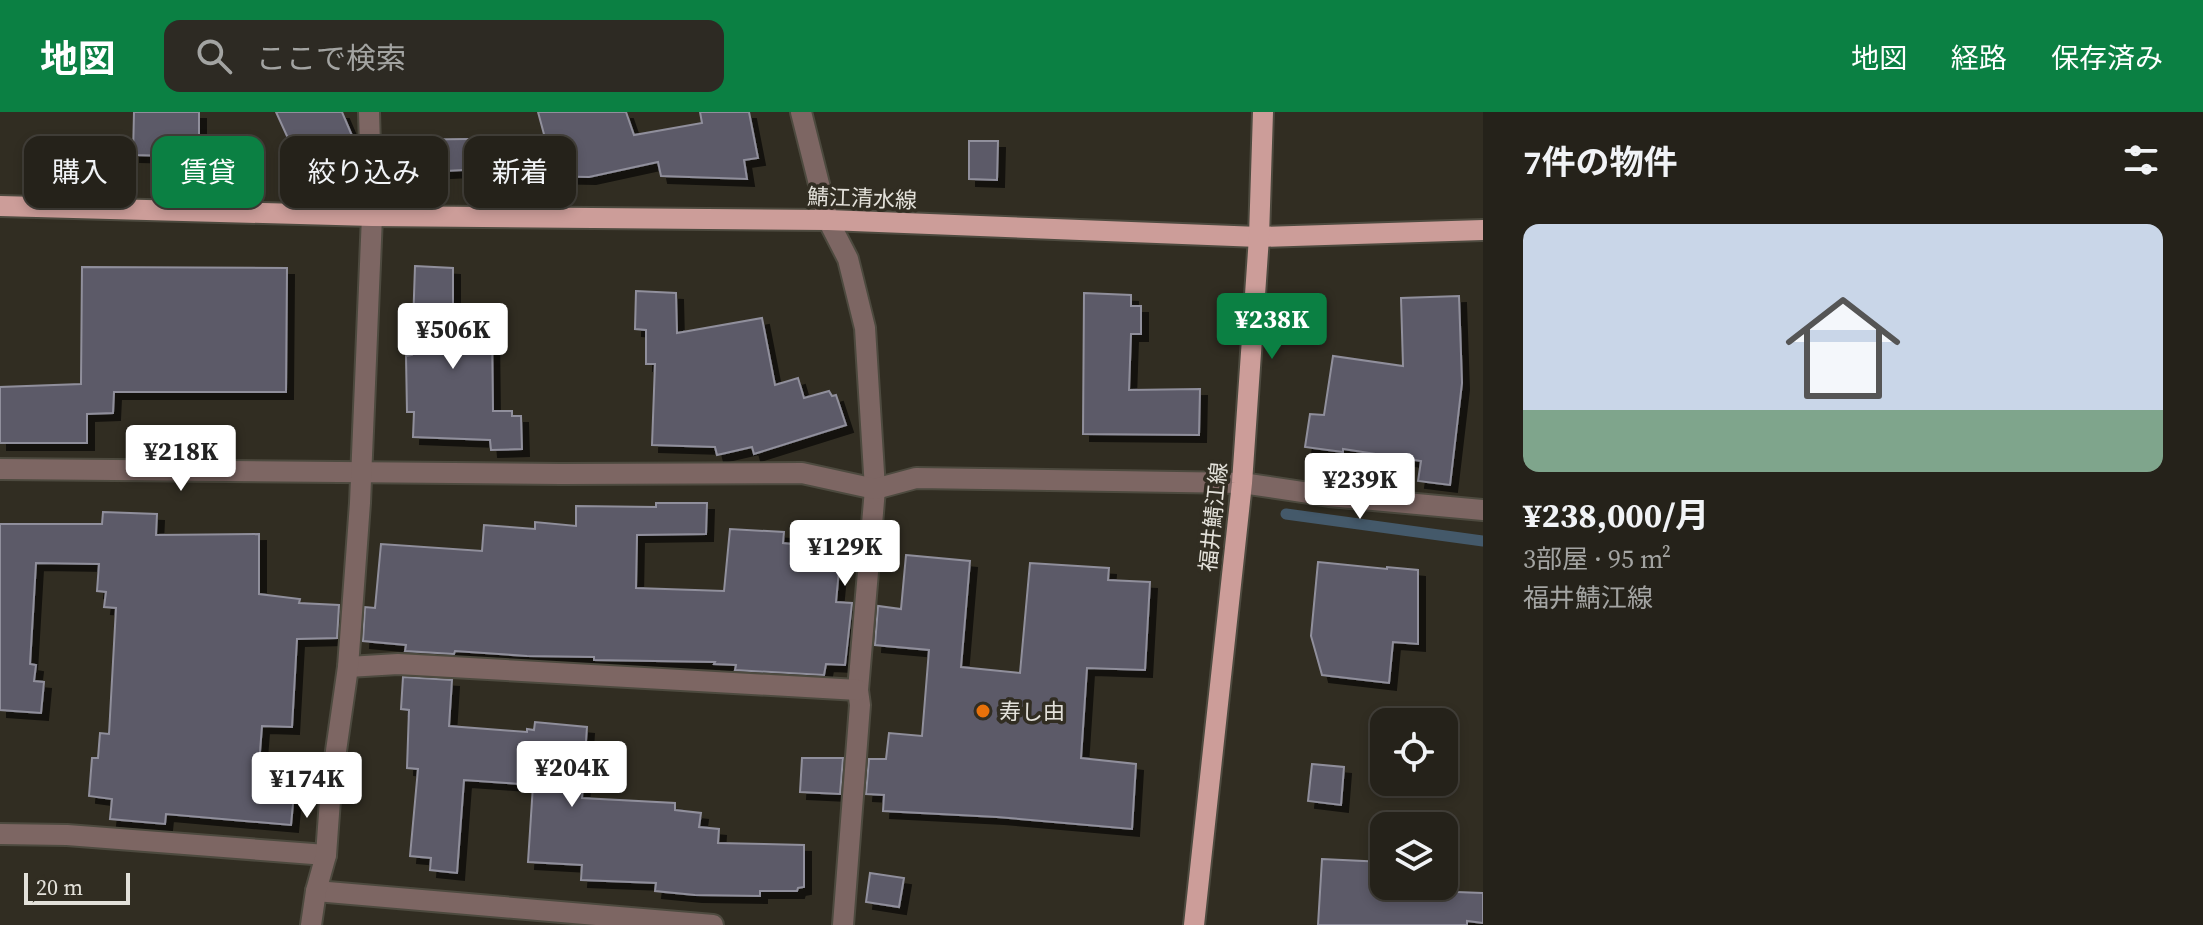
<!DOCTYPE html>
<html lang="ja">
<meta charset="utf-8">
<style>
body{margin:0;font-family:"Source Serif 4","Noto Sans JP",serif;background:#2d2a23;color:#f1f3f6;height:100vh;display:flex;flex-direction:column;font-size:30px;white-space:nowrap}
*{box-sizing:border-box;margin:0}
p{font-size:26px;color:#a3a4a2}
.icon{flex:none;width:44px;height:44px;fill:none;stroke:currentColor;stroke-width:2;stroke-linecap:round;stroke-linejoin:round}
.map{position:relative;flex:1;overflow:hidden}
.drawer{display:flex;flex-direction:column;background:#25221a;width:720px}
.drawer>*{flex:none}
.hud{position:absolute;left:24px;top:24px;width:760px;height:72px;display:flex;gap:16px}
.fabs{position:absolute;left:1370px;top:596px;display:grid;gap:16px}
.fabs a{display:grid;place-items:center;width:88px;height:88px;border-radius:16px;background:#25221a;box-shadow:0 4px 12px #0003,0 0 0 2px #423f39;font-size:40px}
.scale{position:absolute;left:24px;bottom:20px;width:106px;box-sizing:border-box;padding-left:8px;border:4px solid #e3e1da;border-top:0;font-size:22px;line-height:28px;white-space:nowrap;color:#e3e1da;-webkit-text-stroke:6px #312d22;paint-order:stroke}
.price{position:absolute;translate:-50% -68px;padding:0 18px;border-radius:8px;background:#fff;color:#222;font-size:26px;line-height:52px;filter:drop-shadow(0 2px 4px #0008)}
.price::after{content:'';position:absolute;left:50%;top:48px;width:24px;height:18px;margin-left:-12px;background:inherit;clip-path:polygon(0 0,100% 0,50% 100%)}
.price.on{background:#0b8043;color:#fff}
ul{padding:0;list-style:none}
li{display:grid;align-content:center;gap:16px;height:424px;padding:0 40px}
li+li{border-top:2px solid #423f39}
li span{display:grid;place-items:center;height:248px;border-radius:16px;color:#555}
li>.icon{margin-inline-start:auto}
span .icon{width:144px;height:144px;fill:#fffc;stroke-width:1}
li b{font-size:34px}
h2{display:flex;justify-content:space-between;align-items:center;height:96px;padding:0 40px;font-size:34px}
.pill{padding:0 28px;border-radius:16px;background:#25221a;box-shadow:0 4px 12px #0003,0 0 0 2px #423f39;font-size:28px;line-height:72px}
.pill.on{background:#0b8043;color:#fff}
header{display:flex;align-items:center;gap:48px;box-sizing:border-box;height:112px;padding:0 40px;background:#0b8043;color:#fff}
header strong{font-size:38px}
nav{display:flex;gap:44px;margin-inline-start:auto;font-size:28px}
.search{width:560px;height:72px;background:#2d2a23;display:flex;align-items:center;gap:20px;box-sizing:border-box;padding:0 28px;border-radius:16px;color:#a3a4a2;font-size:30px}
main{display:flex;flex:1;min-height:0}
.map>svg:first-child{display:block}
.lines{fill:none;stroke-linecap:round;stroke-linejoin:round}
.stream{stroke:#44596a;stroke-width:11}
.building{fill:#5c5a67;stroke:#908f9c;stroke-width:2;filter:url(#shadow)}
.minor-casing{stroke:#4d4a3f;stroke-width:24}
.major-casing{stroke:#4d4a3f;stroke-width:24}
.minor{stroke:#7d6663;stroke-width:20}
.major{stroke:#cc9d99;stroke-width:20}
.food-dot{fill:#e8710a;stroke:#312d22;stroke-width:3}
.labels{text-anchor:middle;stroke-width:7;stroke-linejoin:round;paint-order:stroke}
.street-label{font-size:22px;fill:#e3e1da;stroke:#312d22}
.poi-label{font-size:22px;fill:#e3e1da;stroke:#312d22;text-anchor:start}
</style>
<header>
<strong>地図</strong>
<div class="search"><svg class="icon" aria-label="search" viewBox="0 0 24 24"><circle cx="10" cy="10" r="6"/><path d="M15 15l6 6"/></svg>ここで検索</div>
<nav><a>地図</a><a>経路</a><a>保存済み</a></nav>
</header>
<main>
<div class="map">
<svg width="1483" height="813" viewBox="0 0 1483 813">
<defs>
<filter id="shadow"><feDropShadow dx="7" dy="7" stdDeviation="0" flood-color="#0009"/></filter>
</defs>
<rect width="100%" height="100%" fill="#312d22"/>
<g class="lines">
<!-- stream -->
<path class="stream" d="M1286,402L1483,429"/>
</g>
<!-- building -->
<g class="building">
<path d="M134,0H199V57L168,56L170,44L133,43Z"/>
<path d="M276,0H342L356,33L302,57Z"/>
<path d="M538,0H626L634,23L702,11L700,0H749L758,46L744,48L747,67L661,64L658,50L589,65L483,63V57L406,61L387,48L386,28L545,26Z"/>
<path d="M969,29H998L997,68L969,67Z"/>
<path d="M415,154L453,156V216L492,215L493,299H512V304H521L522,337L491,338L490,328L413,325L414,300H407L406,244L412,243Z"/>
<path d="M82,155L287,156L286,280H114L113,301L87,302V331H0V275L81,272Z"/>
<path d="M636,179L676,181L677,221L762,206L775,273L798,266L804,286L829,279L832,284L836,283L846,313L754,342L752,335L717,343L715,335L652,333L655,252H646V218L635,217Z"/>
<path d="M1084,181L1131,183V194H1141V222H1131L1129,278L1200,277L1199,323L1083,322Z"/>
<path d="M1459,184L1462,271L1450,373L1418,369L1421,349L1343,337V340L1305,335L1310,302L1324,303L1333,244L1403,254L1401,186Z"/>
<path d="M656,391H707L706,422L637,423L636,476L724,479L730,417L784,420L783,431L841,437L836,490L852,491L845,553L826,552L824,563L735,558L736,553L714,552L715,550L594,548V545L527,544L455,539L454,542L405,539L406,533L363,529L365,495L375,496L381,432L482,439L484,413L535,417V410L576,414V394L656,395Z"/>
<path d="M103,400L157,402L156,423L259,422V482L300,487L299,491L339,493L337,526L297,527L292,615L262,614L257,678L294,681L291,713L166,702L165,712L110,707L112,687L89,684L92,646H98L100,621L109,622L116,496L104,495L106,480L97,479L99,452L36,451L30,552L36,553L34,569L44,570L41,601L0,598V412H102Z"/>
<path d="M906,443L970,449L961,555L1020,561L1030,451L1109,456L1108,468L1150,470L1145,558L1087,556L1081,646L1136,652L1132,717L997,705L883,699L884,683L866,682L869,647H886L889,621L922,624L929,538L875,533L878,494L901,497Z"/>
<path d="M1318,450L1387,457V455L1418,458V532L1393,530L1389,571L1322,563L1311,524Z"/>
<path d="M403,565L452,568L449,614L527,620V617L534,618L535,610L587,615L582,686L675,691V698L701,701L699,715L719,717L718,731L804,733V775L798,776L797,779H760V784L695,783L655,779L656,771L581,768L582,753L528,750L533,673L464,668L457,761L430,758L431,746L410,744L418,657L407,656L409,598L401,597Z"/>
<path d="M802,646H843L840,682L800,680Z"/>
<path d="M1312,652L1344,655L1341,693L1308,689Z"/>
<path d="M1322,747L1384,750V774H1404V778L1483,781V811L1467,809V813H1318Z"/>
<path d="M870,761L904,766L899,795L866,790Z"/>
</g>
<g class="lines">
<defs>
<g id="minor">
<path d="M801,0L828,108L848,147L865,216L875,377L858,578L860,593L843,813"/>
<path d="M0,357L561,362L802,361L875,377L916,366L1242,371L1329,384L1483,398"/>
<path d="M348,555L398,552L858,578"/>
<path d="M0,722L67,723L326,743"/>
<path d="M316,779L713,813"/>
<path d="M311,813L316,779L326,743L331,674L348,555L360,391L372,104L369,0"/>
</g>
<g id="major">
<path d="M0,94L372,104L828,108L1259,125L1483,118"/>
<path d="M1194,813L1242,371L1259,125L1263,0"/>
</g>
</defs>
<!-- minor casing -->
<use href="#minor" class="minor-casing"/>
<!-- major casing -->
<use href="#major" class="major-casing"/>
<!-- minor -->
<use href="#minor" class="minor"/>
<!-- major -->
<use href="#major" class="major"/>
</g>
<!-- markers -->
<circle class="food-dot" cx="983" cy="599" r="8"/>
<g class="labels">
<!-- street labels -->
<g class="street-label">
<text transform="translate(862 86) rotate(2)" y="8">鯖江清水線</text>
<text transform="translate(1213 405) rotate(-84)" y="8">福井鯖江線</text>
</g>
<!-- poi labels -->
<g class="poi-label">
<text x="999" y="607">寿し由</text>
</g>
</g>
</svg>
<div class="fabs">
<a><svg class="icon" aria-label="locate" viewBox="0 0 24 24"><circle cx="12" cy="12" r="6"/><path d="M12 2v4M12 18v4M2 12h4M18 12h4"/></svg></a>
<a><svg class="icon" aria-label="layers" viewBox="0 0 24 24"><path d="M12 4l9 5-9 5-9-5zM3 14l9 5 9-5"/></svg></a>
</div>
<div class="scale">20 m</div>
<b class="price on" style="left:1272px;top:249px">¥238K</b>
<b class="price" style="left:453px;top:259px">¥506K</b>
<b class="price" style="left:181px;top:381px">¥218K</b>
<b class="price" style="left:1360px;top:409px">¥239K</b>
<b class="price" style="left:845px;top:476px">¥129K</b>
<b class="price" style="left:572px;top:697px">¥204K</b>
<b class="price" style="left:307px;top:708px">¥174K</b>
<div class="hud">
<a class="pill">購入</a>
<a class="pill on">賃貸</a>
<a class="pill">絞り込み</a>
<a class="pill">新着</a>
</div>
</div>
<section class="drawer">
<h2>7件の物件<svg class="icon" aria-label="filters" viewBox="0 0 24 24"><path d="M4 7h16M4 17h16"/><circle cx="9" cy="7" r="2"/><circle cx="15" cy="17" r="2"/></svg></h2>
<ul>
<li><span style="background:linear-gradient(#c9d6e8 75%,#7fa58c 0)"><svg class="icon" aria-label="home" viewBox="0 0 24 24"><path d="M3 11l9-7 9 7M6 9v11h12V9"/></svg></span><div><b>¥238,000/月</b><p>3部屋 · 95 m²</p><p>福井鯖江線</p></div></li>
</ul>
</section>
</main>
